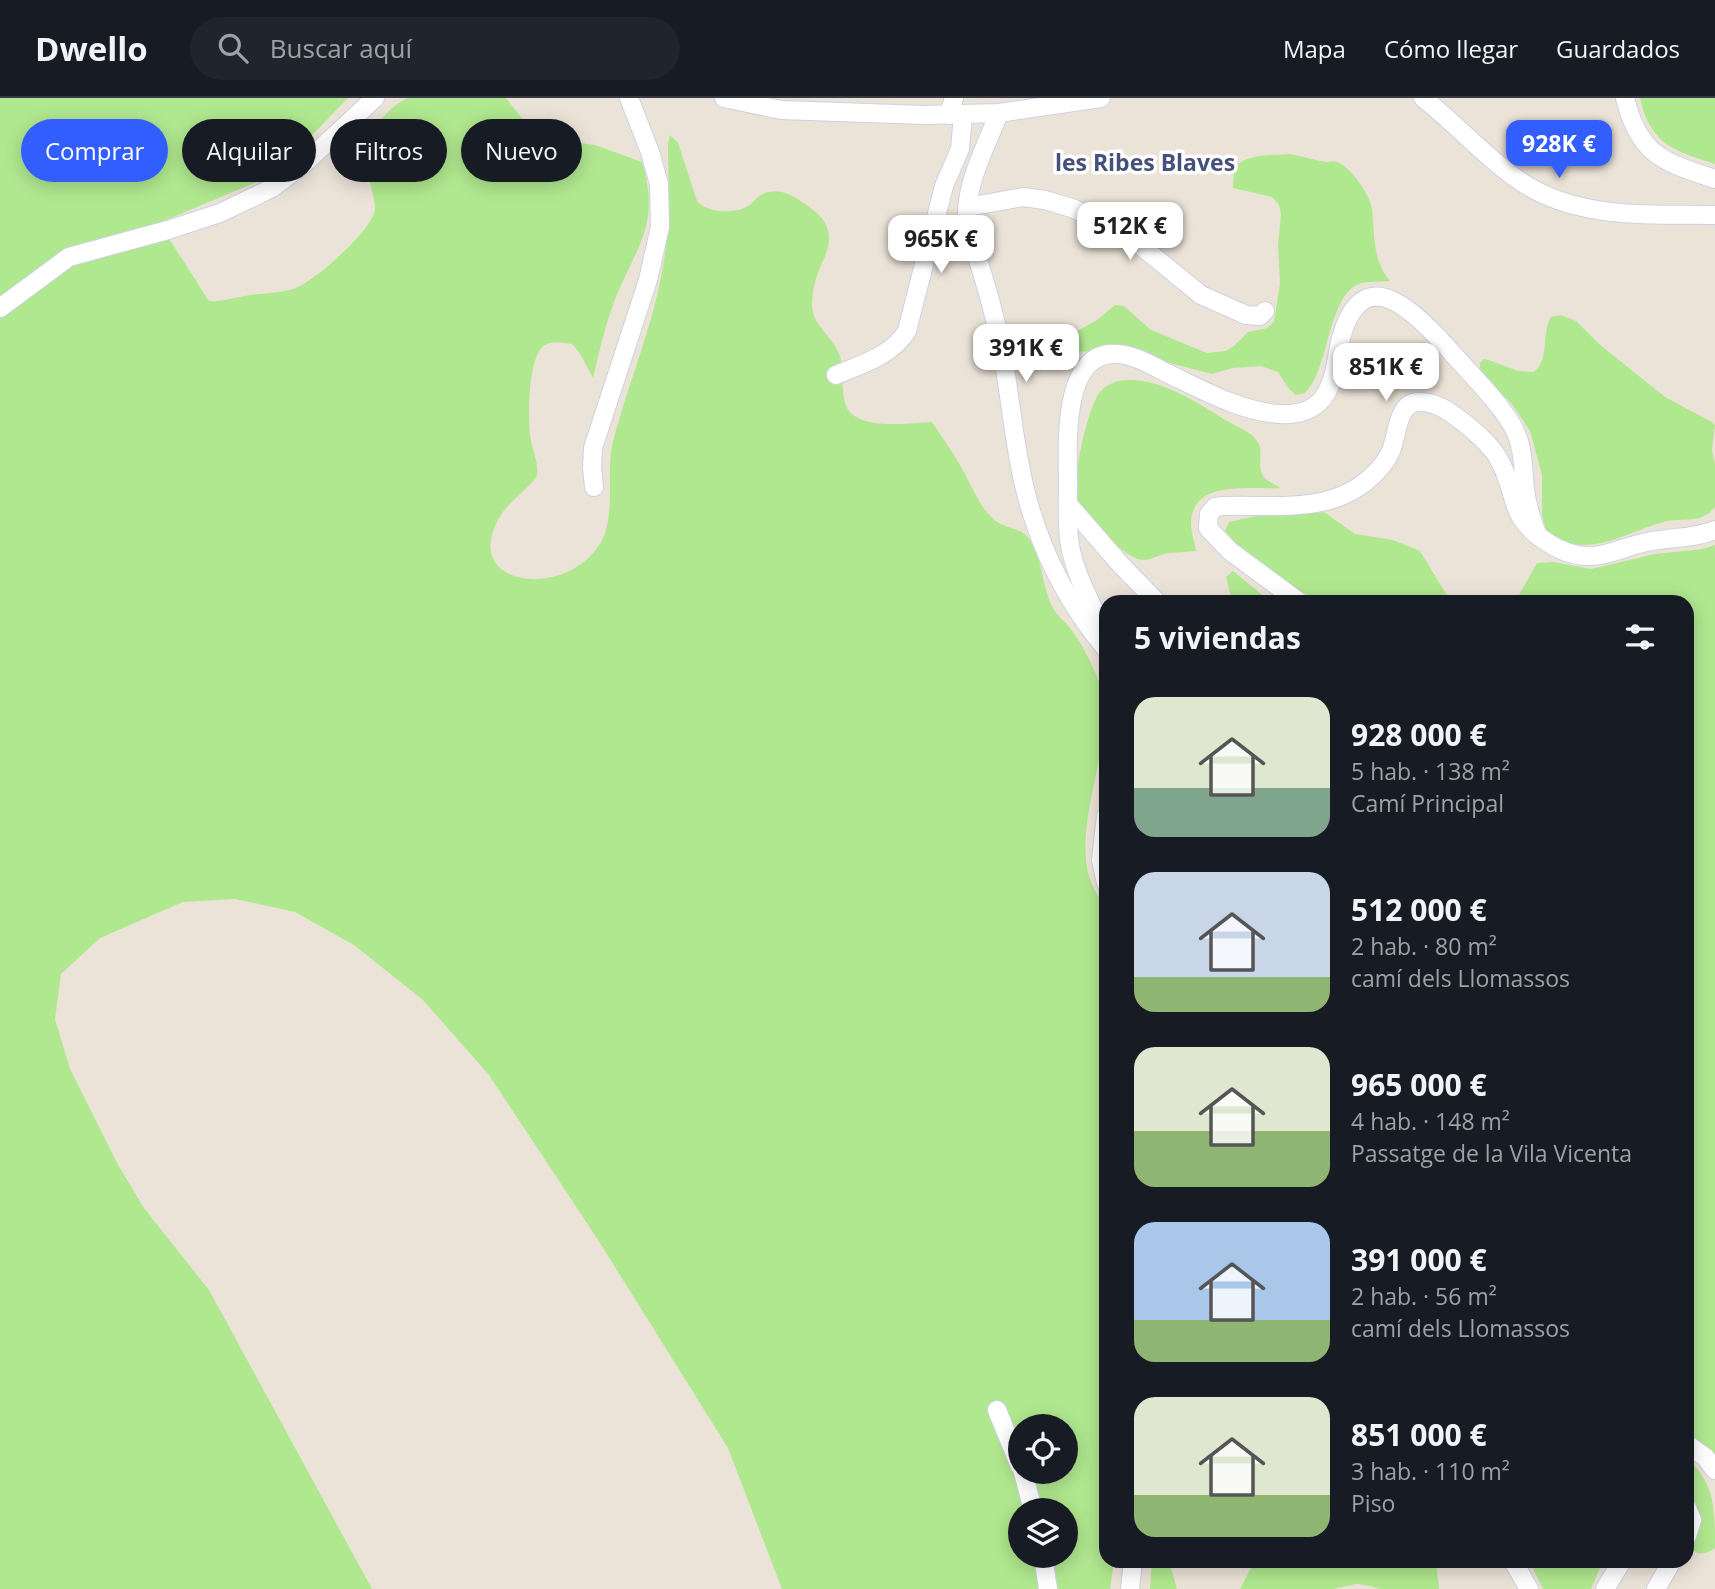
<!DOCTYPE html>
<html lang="es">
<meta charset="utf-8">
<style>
body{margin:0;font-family:"Open Sans",sans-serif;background:#20242c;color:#f1f3f6;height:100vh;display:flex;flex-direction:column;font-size:26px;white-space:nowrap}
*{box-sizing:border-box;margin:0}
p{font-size:23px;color:#9ea1a6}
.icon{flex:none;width:38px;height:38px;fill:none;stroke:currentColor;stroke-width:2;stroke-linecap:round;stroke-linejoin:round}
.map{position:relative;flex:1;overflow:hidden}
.sheet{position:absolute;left:1099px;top:497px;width:595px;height:973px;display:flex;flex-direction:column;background:#171b24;border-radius:21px;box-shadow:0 4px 18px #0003}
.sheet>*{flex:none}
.top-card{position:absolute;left:21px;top:21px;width:665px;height:63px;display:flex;gap:14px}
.tools{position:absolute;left:1008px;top:1316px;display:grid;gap:14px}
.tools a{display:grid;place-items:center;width:70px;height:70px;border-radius:50%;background:#171b24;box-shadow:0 4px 18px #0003;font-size:35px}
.price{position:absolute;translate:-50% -60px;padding:0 16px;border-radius:14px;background:#fff;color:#222;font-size:23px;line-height:46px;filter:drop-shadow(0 2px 4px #0008)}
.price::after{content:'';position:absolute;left:50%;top:42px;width:21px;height:16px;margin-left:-10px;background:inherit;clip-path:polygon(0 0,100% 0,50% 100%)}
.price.current{background:#325eff;color:#fff}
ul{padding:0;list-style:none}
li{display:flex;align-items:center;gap:21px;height:175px;padding:0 35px}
li span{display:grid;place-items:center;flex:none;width:196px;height:140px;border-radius:21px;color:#555}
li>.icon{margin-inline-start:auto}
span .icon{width:84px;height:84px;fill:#fffc;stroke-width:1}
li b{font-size:30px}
h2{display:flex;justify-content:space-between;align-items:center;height:84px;padding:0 35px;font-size:30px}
.pill{padding:0 24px;border-radius:32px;background:#171b24;box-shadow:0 4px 18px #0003;font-size:24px;line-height:63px}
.pill.current{background:#325eff;color:#fff}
header{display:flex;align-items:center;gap:42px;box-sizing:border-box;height:98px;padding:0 35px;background:#171b24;border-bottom:2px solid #363941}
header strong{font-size:33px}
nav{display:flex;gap:38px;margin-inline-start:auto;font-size:24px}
.search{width:490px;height:63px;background:#20242c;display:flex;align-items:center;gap:18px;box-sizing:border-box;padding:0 24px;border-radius:38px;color:#9ea1a6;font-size:26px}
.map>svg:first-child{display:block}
.green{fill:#b0e88f;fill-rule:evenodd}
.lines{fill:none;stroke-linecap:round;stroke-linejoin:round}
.street-casing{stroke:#cdd2e3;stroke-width:20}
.street{stroke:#fff;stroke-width:18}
.labels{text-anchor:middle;stroke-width:7;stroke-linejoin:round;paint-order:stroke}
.neighbourhood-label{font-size:23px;font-weight:bold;fill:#45507c;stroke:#fff}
</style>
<header>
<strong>Dwello</strong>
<div class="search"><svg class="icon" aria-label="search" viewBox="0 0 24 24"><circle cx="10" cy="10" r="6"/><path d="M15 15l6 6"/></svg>Buscar aquí</div>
<nav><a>Mapa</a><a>Cómo llegar</a><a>Guardados</a></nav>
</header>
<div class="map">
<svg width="1715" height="1491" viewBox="0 0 1715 1491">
<rect width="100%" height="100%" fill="#ece3d8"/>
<!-- green -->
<g class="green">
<path d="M0,0H348L289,61L264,81L159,125L209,203C223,204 236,199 251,197C265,195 279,195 293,191C312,186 374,131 375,111C375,102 372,93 370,85C362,48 374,18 407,0H506L531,32L539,38L548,41L595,47L642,64C662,130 634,150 613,207C604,231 599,256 593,280L579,254L572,246C564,245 553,242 545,247C528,257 528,317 530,336C531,351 539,362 537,378C524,396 505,405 496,426C473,476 527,491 565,475C582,468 599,453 605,435C615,404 605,371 614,340C630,280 655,223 664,162C671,123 668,85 668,45L670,37L678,45L697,103C707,115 732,116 746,109C751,107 754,102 758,99C773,88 789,95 802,104C811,110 820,116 825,125C835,144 824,158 818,175C814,185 812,197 812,207C812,228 834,239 840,258C844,273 841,290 845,305C853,334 909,325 932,324C943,341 955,357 964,374C973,390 980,411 996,423C1008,432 1023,429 1031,444C1043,464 1042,489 1053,510C1057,518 1065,523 1070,530C1081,543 1100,580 1103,597C1114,661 1056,756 1106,808V1463H1114L1110,1491H782L728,1350L600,1145L489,977L423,902L354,847L295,814L235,801L183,804L100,840L61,876L55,921L70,971L117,1065L144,1110L209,1192L372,1491H0ZM1020,1328H1066V1374H1020ZM1020,1412H1066V1458H1020Z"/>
<path d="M1640,0H1715V66C1674,53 1650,46 1640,0Z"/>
<path d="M1289,56C1302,58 1313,62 1326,64C1330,64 1333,63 1337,64C1350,68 1371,98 1372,111C1375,138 1372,161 1390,183C1381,184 1371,183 1362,185C1327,194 1330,272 1305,295L1296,297L1289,291L1278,274L1261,268L1232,270L1212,276L1147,259L1098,253L1070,254L1065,245L1070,237L1097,222L1115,207L1124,208L1151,232L1207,255L1226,253L1234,248L1248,234L1267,230L1274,224L1280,185L1278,147L1281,116L1279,107L1272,99L1233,90L1234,70C1248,55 1269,58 1289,56Z"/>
<path d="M1561,217L1576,223L1599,246L1665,299L1712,324L1715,327L1712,352L1715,366V409C1700,428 1680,418 1660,425C1620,437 1589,461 1547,436L1542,417V377L1530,333L1512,306L1480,275V265L1484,261L1489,262L1518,273L1534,274C1550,261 1541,236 1551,219Z"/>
<path d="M1125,282C1162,280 1198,305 1229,324C1238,329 1254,335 1259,346C1263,356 1257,368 1263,378C1266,383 1275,386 1280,390C1251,392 1192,381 1191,425C1191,435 1195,444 1196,453C1187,454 1178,454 1169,455C1158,456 1149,465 1138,461C1121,455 1088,423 1079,407C1069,389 1087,314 1098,297C1105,287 1114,283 1125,282Z"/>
<path d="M1324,414L1355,436L1393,442L1420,453L1451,504C1442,504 1432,505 1423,504C1409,503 1397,496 1384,504H1319L1248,462L1225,433L1229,424L1256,418Z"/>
<path d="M1715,447V1356L1687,1336V504H1515L1537,465L1553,464L1591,471L1655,456L1703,451Z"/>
<path d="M1233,473L1271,504H1232L1226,479Z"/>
<path d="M1687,1359C1715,1388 1715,1408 1715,1450C1707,1456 1696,1459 1691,1448C1708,1418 1696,1426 1688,1400C1684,1389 1687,1371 1687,1359Z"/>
<path d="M1152,1463H1169L1177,1491H1150Z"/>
<path d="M1258,1463H1436L1439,1491H1380L1366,1487L1356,1486L1333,1491H1240L1252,1468Z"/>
<path d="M1529,1463H1603L1591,1491H1543Z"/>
</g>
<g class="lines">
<defs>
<g id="street">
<path d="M724,0L781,12L925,17L999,15L1101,0"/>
<path d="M1423,0C1455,25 1483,57 1517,81C1574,122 1649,116 1715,117"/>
<path d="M1625,0C1639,58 1664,64 1715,81"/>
<path d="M999,15C987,46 967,83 967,116C967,134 975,151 980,168C987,190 993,212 998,234C1010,286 1012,340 1025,391C1039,449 1067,505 1106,551"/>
<path d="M949,17L954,0"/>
<path d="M968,109L1023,99L1045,102L1072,110L1125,135L1201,197L1246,217L1260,218L1265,213"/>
<path d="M0,210L69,159L168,132L220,115L272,90L305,65L375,0"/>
<path d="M836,277C862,266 891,258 907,233L944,88L960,51L963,17"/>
<path d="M594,389L592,369L593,350L648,182L660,129L659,86L650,54L629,0"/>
<path d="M1068,406L1121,467L1157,504"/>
<path d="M1299,504L1230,453L1208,430L1209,416L1215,409L1223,408C1278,406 1337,418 1378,372C1383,367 1387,361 1390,355C1398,339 1396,303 1420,304C1437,304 1450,314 1463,324C1475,334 1488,344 1497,358C1520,396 1504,418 1550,446C1561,453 1572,457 1585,458C1607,459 1626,448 1647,444C1670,439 1693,441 1715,432"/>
<path d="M1106,535C1093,511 1079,484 1072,457C1066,433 1068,409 1068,384C1068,348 1061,252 1117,256C1136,257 1154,269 1171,277C1204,293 1243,314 1280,316C1296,317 1313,313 1323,300C1336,282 1336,260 1341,240C1362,164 1410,209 1443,245C1463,268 1505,309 1516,335C1524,353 1523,373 1525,392C1527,408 1532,423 1538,438"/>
<path d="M1106,718L1101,762L1106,785"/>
<path d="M997,1312L1020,1368"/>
<path d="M1687,1346L1705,1359L1715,1372"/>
<path d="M1023,1374L1033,1412"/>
<path d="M1687,1410L1692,1422L1687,1438"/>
<path d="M1043,1458L1048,1491"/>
<path d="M1513,1463L1529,1491"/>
<path d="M1130,1491L1133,1463"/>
<path d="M1605,1491L1622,1463"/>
<path d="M1656,1491L1672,1463"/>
</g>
</defs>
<!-- street casing -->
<use href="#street" class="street-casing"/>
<!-- street -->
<use href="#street" class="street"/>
</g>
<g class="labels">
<!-- neighbourhood labels -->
<g class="neighbourhood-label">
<text x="1145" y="73">les Ribes Blaves</text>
</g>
</g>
</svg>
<div class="tools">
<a><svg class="icon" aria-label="locate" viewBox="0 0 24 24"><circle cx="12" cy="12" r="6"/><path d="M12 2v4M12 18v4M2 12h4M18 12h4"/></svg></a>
<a><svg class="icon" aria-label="layers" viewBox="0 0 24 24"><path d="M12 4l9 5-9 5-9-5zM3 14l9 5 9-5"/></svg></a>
</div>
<b class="price current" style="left:1559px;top:82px">928K €</b>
<b class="price" style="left:1130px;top:164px">512K €</b>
<b class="price" style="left:941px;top:177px">965K €</b>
<b class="price" style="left:1026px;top:286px">391K €</b>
<b class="price" style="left:1386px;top:305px">851K €</b>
<div class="top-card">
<a class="pill current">Comprar</a>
<a class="pill">Alquilar</a>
<a class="pill">Filtros</a>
<a class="pill">Nuevo</a>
</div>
<section class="sheet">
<h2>5 viviendas<svg class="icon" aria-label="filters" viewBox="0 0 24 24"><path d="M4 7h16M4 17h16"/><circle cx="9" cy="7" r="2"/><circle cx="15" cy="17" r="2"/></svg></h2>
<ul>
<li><span style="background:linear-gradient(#dfe7d0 65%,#7fa58c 0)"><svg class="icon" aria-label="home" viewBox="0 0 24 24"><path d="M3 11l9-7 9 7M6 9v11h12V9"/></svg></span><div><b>928 000 €</b><p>5 hab. · 138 m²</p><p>Camí Principal</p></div></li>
<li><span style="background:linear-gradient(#c9d6e8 75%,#8fb573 0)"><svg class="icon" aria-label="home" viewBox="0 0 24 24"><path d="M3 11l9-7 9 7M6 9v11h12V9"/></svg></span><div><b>512 000 €</b><p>2 hab. · 80 m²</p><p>camí dels Llomassos</p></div></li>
<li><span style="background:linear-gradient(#dfe7d0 60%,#8fb573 0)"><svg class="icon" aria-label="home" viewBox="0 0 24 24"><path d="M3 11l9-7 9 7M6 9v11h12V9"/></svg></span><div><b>965 000 €</b><p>4 hab. · 148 m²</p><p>Passatge de la Vila Vicenta</p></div></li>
<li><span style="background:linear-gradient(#a9c7e8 70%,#8fb573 0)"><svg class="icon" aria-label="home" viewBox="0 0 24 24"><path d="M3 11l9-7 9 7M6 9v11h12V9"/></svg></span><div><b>391 000 €</b><p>2 hab. · 56 m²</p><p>camí dels Llomassos</p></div></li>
<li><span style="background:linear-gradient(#dfe7d0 70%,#8fb573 0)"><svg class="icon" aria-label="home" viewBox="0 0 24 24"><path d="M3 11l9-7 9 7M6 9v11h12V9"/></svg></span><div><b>851 000 €</b><p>3 hab. · 110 m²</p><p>Piso</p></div></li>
</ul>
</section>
</div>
